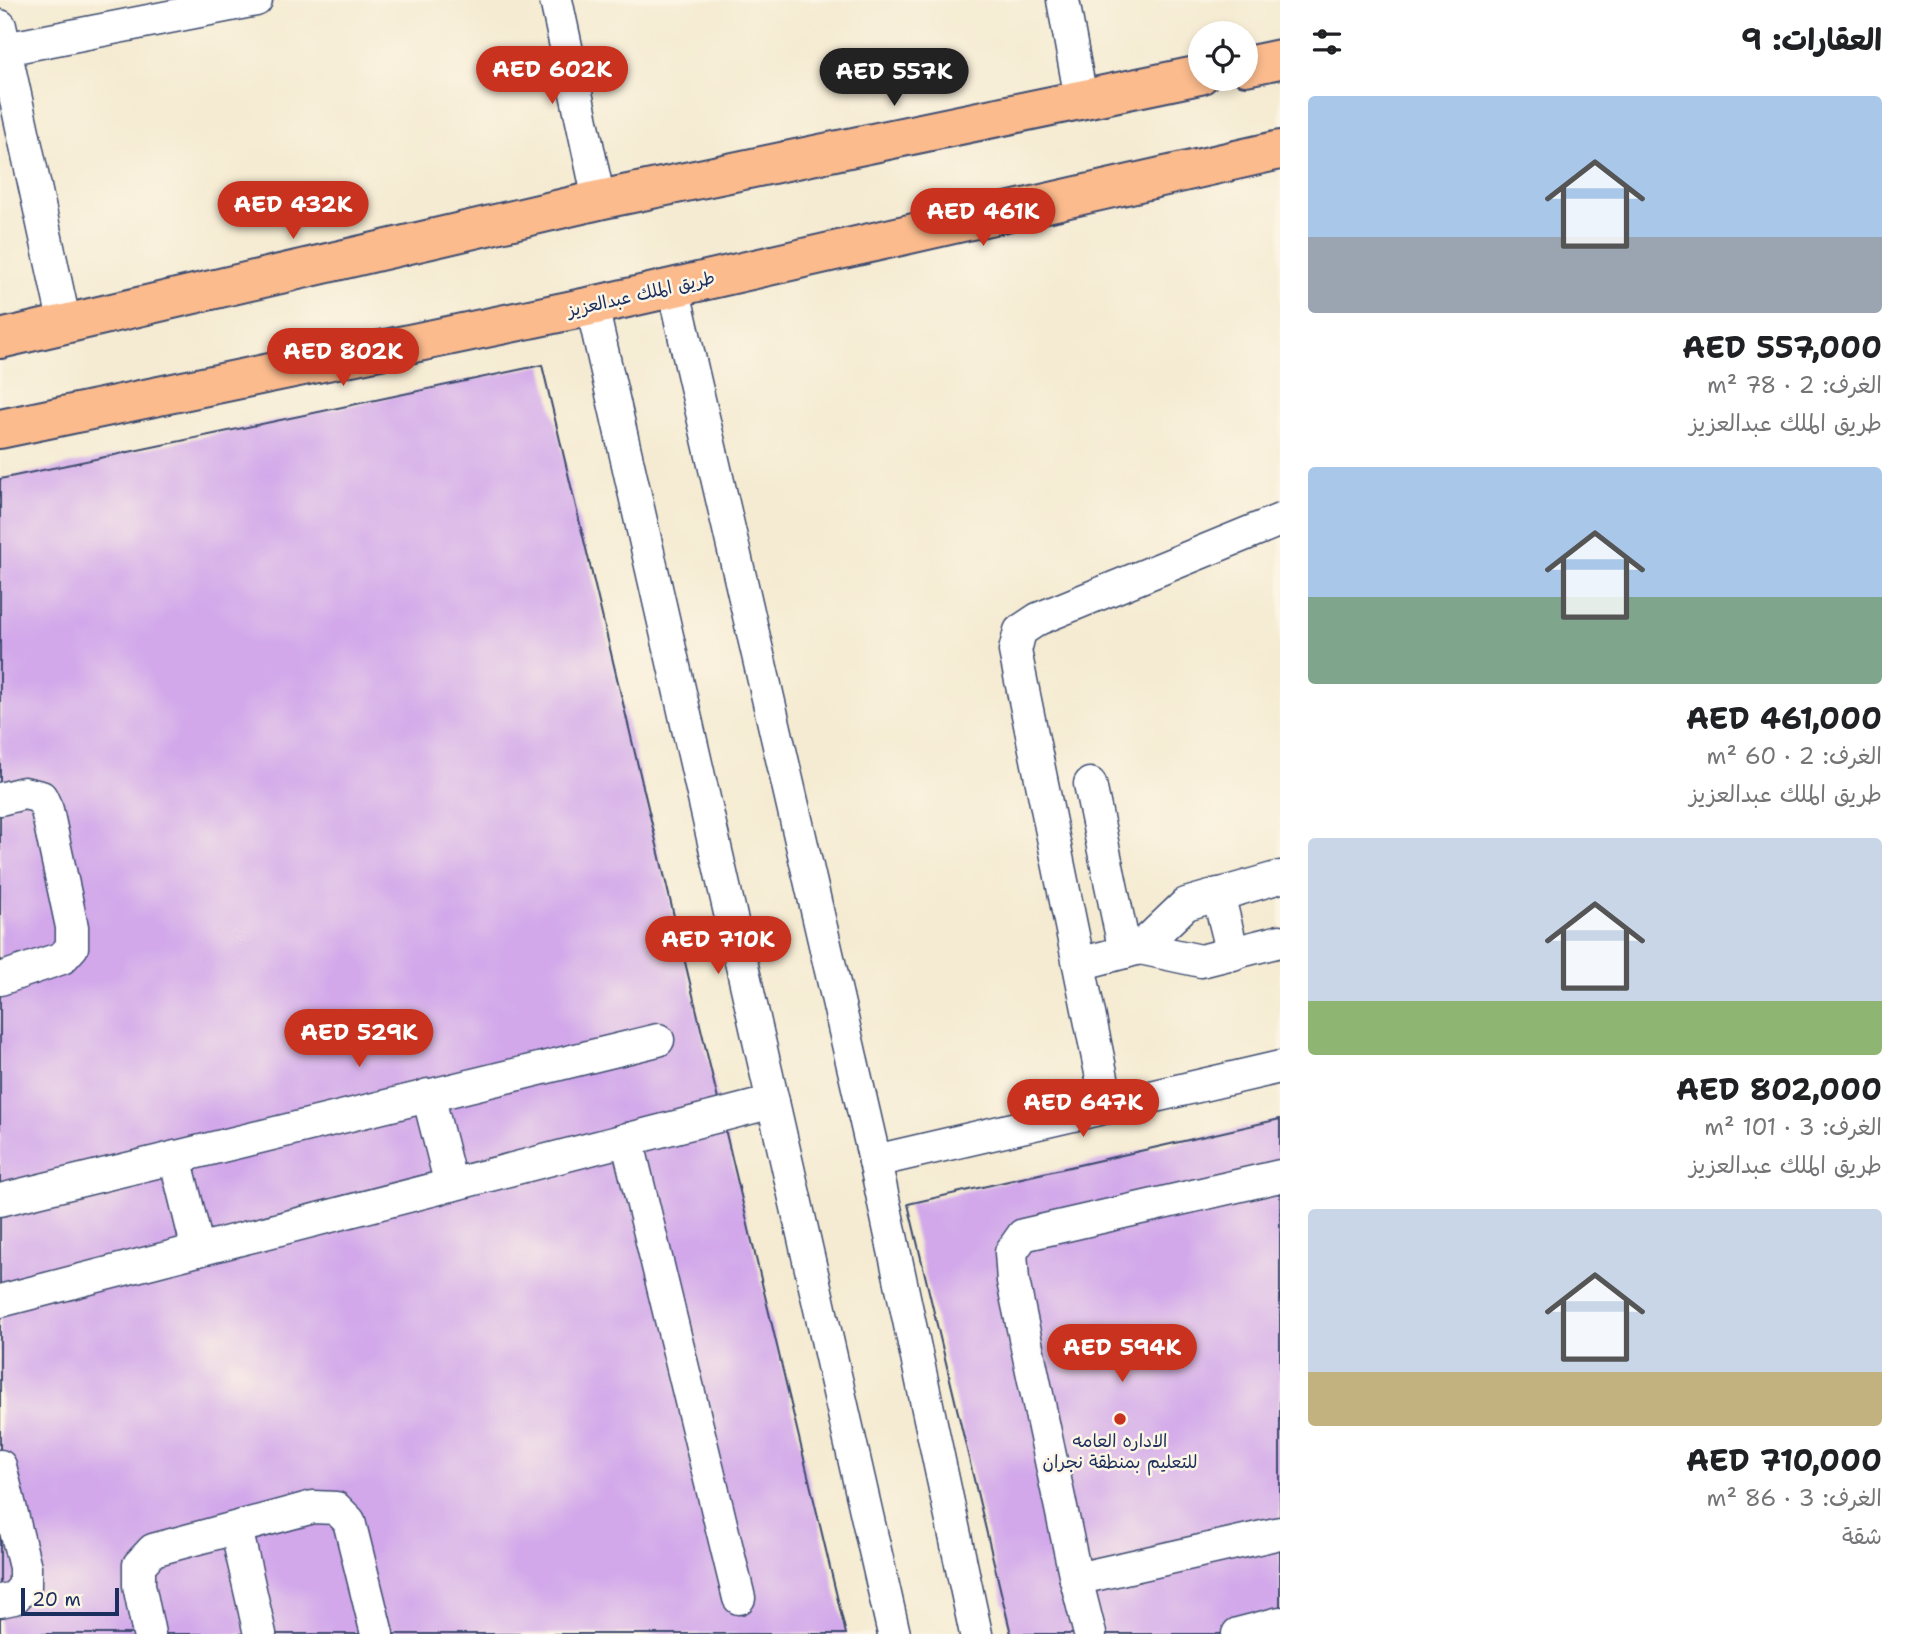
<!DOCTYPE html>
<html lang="ar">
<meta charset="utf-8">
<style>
body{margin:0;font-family:"Shantell Sans","Playpen Sans Arabic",sans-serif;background:#f2f2f2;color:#202124;direction:rtl;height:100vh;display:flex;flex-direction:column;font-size:26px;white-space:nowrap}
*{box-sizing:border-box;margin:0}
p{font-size:23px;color:#757577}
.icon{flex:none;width:38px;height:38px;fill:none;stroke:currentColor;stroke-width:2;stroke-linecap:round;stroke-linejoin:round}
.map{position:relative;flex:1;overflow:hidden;direction:ltr}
.drawer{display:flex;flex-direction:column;background:#fff;width:630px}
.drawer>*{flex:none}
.buttons{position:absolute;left:1188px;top:21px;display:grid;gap:14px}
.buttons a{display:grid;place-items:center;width:70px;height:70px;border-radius:50%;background:#fff;box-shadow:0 4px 10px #0003;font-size:35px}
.scale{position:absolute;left:21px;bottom:18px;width:98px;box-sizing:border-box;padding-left:7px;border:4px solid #1b2f5e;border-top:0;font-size:19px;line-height:24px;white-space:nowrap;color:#1b2f5e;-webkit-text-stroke:5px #fcf5e5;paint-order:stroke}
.price{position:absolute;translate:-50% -60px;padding:0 16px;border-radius:24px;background:#c8321e;color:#fff;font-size:23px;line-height:46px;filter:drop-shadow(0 2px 4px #0008)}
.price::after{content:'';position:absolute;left:50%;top:42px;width:21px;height:16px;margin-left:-10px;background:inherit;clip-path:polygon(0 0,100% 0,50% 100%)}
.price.active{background:#222;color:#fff}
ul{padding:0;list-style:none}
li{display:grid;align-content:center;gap:14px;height:371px;padding:0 28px}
li span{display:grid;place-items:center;height:217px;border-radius:7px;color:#555}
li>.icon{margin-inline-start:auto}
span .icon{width:126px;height:126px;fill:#fffc;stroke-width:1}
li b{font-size:30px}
h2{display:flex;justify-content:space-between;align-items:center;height:84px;padding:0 28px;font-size:30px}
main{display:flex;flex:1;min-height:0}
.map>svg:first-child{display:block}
.building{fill:#d2a8ea}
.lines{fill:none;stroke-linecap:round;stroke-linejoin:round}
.minor-casing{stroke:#3c4b6f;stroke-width:35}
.major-casing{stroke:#3c4b6f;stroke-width:42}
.minor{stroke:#fff;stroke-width:32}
.major{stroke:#fbbb8d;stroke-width:38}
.poi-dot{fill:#c8321e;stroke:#fcf5e5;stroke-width:2.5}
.labels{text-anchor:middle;stroke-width:5;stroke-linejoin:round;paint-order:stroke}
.street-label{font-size:18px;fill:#1b2f5e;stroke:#fcf5e5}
.poi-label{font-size:18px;fill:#1b2f5e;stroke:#fcf5e5}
</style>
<main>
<section class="drawer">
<h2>العقارات: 9<svg class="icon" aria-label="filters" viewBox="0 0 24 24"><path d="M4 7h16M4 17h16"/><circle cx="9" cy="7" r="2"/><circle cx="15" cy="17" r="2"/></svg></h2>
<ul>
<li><span style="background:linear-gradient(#a9c7e8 65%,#9aa5b1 0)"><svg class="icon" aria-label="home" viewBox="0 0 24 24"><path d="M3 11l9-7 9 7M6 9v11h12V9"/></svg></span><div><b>AED 557,000</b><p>الغرف: 2 · 78 m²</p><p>طريق الملك عبدالعزيز</p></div></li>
<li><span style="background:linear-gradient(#a9c7e8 60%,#7fa58c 0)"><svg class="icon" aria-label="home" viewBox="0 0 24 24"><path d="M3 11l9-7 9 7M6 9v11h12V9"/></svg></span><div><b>AED 461,000</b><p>الغرف: 2 · 60 m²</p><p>طريق الملك عبدالعزيز</p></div></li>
<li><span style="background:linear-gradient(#c9d6e8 75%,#8fb573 0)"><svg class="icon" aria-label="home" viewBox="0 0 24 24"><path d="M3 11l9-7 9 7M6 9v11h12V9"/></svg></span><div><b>AED 802,000</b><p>الغرف: 3 · 101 m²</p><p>طريق الملك عبدالعزيز</p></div></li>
<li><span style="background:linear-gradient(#c9d6e8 75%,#c2b280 0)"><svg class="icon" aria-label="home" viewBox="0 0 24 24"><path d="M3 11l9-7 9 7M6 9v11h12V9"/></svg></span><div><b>AED 710,000</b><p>الغرف: 3 · 86 m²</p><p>شقة</p></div></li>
</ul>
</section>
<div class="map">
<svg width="1280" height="1634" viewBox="0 0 1280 1634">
<rect width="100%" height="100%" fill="#fcf5e5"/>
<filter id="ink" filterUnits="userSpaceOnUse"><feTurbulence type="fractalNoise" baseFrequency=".0143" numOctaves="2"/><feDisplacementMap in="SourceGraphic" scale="14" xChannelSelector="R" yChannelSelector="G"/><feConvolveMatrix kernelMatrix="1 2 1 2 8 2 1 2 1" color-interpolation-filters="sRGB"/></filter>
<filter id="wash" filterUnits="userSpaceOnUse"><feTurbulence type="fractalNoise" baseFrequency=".00686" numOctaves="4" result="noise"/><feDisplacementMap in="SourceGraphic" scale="28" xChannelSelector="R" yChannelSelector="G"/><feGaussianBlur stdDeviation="1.57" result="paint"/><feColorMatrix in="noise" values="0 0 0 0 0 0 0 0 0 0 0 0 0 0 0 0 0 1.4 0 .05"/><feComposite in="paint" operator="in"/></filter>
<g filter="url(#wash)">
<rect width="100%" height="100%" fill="#f5ebd2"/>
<g id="blocks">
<!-- building -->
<g class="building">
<path d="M542,365L846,1634H0V479Z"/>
<path d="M1280,1119V1634H1011L908,1204Z"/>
</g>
</g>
</g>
<g filter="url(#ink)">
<use href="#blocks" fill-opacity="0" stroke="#3c4b6f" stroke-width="2"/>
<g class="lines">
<defs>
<g id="minor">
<path d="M556,0L599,200"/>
<path d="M1063,0L1081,99"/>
<path d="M0,26L65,325"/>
<path d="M5,49L256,0"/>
<path d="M673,287L875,1161L976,1634"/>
<path d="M592,306L894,1634"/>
<path d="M1090,784L1125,952"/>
<path d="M0,799L24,793L41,797L47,810L72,927V947L62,958L0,979"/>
<path d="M1218,894L1233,954"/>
<path d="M1140,948L1186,904L1280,877"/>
<path d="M1079,964L1140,948L1201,961L1280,941"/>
<path d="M428,1095L451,1185"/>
<path d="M1108,1107L1015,651L1020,631L1038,619L1280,520"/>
<path d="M627,1139L739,1598"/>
<path d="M175,1157L198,1250"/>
<path d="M875,1161L1280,1067"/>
<path d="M0,1200L658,1040"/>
<path d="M0,1301L773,1102"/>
<path d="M0,1466L25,1567V1586L14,1598L0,1601"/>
<path d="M236,1528L260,1634"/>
<path d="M1076,1579L1280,1533"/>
<path d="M149,1634L139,1585V1565L153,1550L313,1507L336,1508L349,1521L377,1634"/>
<path d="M1090,1634L1076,1579L1013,1281L1011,1252L1023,1235L1280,1176"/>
<path d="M1238,1634L1280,1623"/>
</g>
<g id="major">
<path d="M1246,66L1280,59"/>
<path d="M0,339L599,200L1200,75"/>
<path d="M0,429L592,306L1280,150"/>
</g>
</defs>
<!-- minor casing -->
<use href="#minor" class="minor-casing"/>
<!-- major casing -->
<use href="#major" class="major-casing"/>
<!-- minor -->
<use href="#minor" class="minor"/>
<!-- major -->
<use href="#major" class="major"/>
</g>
</g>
<!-- markers -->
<circle class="poi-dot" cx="1120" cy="1419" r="7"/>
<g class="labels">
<!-- street labels -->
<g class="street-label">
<text transform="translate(641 294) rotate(-13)" y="6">طريق الملك عبدالعزيز</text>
</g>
<!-- poi labels -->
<g class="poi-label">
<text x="1120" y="1447">الاداره العامه<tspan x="1120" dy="21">للتعليم بمنطقة نجران</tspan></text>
</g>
</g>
</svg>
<div class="buttons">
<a><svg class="icon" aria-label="locate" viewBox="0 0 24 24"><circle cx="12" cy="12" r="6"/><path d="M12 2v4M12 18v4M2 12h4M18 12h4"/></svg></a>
</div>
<div class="scale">20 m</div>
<b class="price" style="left:552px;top:106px">AED 602K</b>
<b class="price active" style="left:894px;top:108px">AED 557K</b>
<b class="price" style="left:293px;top:241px">AED 432K</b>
<b class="price" style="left:983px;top:248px">AED 461K</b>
<b class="price" style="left:343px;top:388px">AED 802K</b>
<b class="price" style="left:718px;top:976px">AED 710K</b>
<b class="price" style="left:359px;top:1069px">AED 529K</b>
<b class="price" style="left:1083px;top:1139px">AED 647K</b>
<b class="price" style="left:1122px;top:1384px">AED 594K</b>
</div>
</main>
